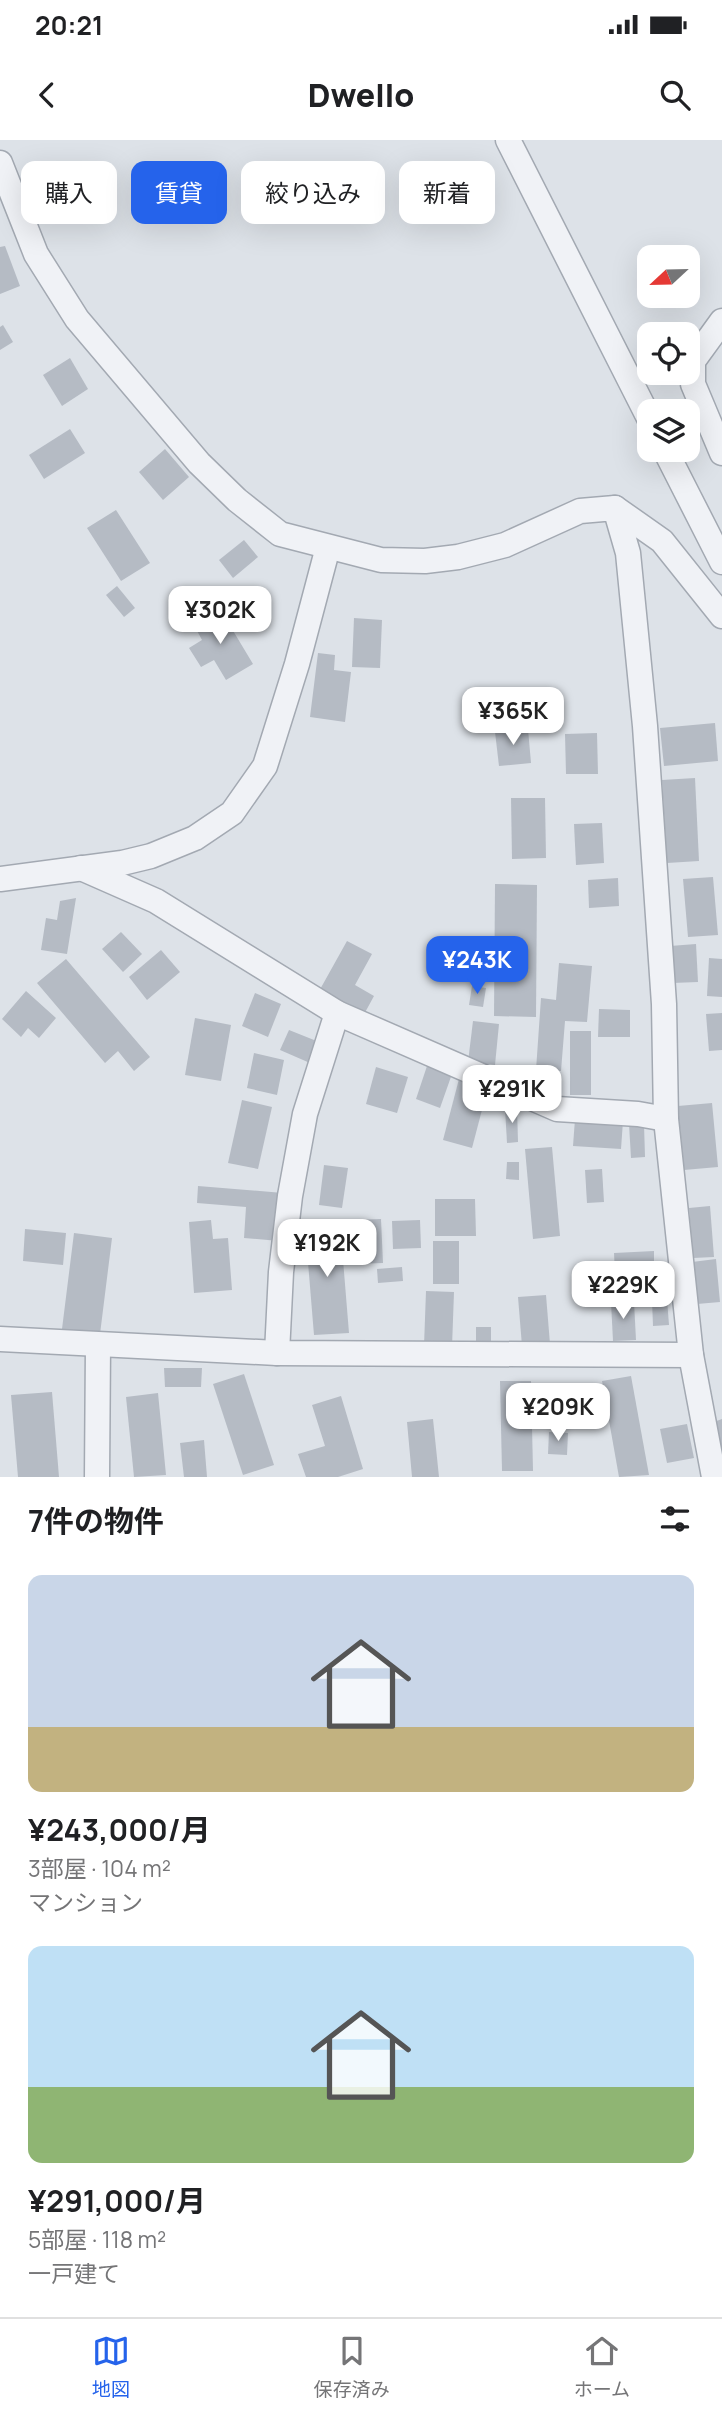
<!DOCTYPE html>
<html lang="ja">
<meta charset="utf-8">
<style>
body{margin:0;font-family:Manrope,"Noto Sans JP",sans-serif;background:#f2f2f2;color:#202124;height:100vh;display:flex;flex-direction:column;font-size:26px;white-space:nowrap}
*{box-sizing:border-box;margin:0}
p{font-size:23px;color:#757577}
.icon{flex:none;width:38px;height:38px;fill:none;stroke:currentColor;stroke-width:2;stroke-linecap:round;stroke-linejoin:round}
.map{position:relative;height:1337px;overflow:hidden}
.side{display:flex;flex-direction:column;background:#fff;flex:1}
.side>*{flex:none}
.top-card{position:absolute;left:21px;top:21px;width:681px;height:63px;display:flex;gap:14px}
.needle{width:46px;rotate:248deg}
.tools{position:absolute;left:637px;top:105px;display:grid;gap:14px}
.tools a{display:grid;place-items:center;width:63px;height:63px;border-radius:14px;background:#fff;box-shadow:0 7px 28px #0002;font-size:35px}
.price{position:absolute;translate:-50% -60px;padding:0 16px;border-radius:14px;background:#fff;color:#222;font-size:23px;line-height:46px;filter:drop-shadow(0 2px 4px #0008)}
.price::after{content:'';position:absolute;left:50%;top:42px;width:21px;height:16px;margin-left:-10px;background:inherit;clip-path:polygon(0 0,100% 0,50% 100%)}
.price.on{background:#2563eb;color:#fff}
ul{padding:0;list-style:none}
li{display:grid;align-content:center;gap:14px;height:371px;padding:0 28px}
li span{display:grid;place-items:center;height:217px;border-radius:14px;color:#555}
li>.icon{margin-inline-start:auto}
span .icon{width:126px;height:126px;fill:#fffc;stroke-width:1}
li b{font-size:30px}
h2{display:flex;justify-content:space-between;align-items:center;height:84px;padding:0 28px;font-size:30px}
.pill{padding:0 24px;border-radius:14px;background:#fff;box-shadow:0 7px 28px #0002;font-size:24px;line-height:63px}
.pill.on{background:#2563eb;color:#fff}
.status{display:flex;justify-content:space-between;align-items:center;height:49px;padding:0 35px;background:#fff;direction:ltr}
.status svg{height:19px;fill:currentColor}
header{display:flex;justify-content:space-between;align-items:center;height:91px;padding:0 28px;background:#fff;font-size:32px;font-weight:800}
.tabs{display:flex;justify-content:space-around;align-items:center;height:98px;border-top:2px solid #e0e0e0;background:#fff;font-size:19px;color:#757577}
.tabs a{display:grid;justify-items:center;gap:4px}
.tabs .on{color:#2563eb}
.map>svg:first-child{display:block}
.building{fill:#b5bbc4}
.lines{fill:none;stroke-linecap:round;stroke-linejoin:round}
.minor-casing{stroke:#a3a9b2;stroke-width:27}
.minor{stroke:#f0f2f6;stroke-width:24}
</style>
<div class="status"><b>20:21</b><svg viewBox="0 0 49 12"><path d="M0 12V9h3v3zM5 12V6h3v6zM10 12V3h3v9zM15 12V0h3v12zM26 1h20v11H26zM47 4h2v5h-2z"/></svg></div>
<header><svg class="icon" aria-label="back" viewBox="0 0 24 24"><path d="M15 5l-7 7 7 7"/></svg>Dwello<svg class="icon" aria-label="search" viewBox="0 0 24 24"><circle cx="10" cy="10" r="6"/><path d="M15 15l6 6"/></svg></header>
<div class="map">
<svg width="722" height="1337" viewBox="0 0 722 1337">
<rect width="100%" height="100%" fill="#dde2e8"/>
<!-- building -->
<g class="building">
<path d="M5,106L20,146L0,154V107Z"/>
<path d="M3,185L13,202L0,210V187Z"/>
<path d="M70,218L88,249L62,266L43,235Z"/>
<path d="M70,289L85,313L44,339L29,315Z"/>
<path d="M165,309L189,337L163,360L139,332Z"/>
<path d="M116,370L150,423L121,441L87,388Z"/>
<path d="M244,400L258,417L233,438L219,420Z"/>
<path d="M117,446L135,468L124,477L106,455Z"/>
<path d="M220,469L253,524L226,540L214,520L201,527L189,508L202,500L194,485Z"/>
<path d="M354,478L382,480L380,528L352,527Z"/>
<path d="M318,513L335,515L334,530L351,532L345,582L310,577Z"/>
<path d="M715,583L718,621L664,626L660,588Z"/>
<path d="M528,589L531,623L499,626L495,592Z"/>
<path d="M597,593L598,634H566L565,594Z"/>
<path d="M695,638L699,721L667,723L662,640Z"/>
<path d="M511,658H545L546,718L512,719Z"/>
<path d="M602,683L604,723L576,725L574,684Z"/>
<path d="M713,737L718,795L688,797L683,739Z"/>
<path d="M618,738L619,766L589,768L588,740Z"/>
<path d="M495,744L537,745L536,877L494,876Z"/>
<path d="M76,758L67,814L41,810L46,778L57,780L60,761Z"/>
<path d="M121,792L142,814L123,832L102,809Z"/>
<path d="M347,801L372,814L355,845L374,856L362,878L318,853Z"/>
<path d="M469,801L490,805L486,831L465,827Z"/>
<path d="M696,804L698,842L672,843L670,806Z"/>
<path d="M161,810L180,832L147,860L129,837Z"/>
<path d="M709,818L722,819V857L707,856Z"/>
<path d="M66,819L150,917L134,931L118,911L105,923L37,843Z"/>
<path d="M559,823L592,826L587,882L565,881L561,931L536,930L541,858L556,860Z"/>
<path d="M472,846L486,848L483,867L469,865Z"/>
<path d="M26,851L56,878L39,898L28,888L21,897L2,879Z"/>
<path d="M255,853L281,864L268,897L242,886Z"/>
<path d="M599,869L630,870V897H598Z"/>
<path d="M722,873V910L709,911L706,874Z"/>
<path d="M195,878L231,885L221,941L185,935Z"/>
<path d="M473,881L499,884L495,925L468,922Z"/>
<path d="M289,890L319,902L310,923L280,910Z"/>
<rect x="570" y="891" width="21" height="64"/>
<path d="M254,913L284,920L277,955L247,948Z"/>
<path d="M428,923L453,931L440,968L416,959Z"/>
<path d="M376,927L408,937L397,973L366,964Z"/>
<path d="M459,939L488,947L472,1008L443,1000Z"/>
<path d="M242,960L272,967L258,1029L228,1023Z"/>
<path d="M712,963L718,1027L684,1030L678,966Z"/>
<path d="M517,967L518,1002L507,1003L505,968Z"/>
<path d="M575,979L623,981L621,1009L573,1006Z"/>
<path d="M629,984H644L645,1017L631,1018Z"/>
<path d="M552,1007L560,1096L533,1099L525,1009Z"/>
<path d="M507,1022H519V1040L506,1039Z"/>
<path d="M324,1025L348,1028L342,1068L319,1065Z"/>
<path d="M602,1029L604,1062L587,1063L585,1030Z"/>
<path d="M198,1046L283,1053L279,1101L244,1098L246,1067L197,1063Z"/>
<path d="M435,1059H475L476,1096H435Z"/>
<path d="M710,1066L714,1117L693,1118L689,1068Z"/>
<path d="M381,1079L383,1123L355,1124L353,1080Z"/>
<path d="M211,1080L213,1099L228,1098L232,1150L194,1153L189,1082Z"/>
<path d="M420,1080L421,1108L393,1109L392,1081Z"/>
<path d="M340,1083L349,1193L314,1195L305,1086Z"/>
<path d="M25,1089L66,1093L63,1125L23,1121Z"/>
<path d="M74,1093L112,1098L100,1194L62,1189Z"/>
<rect x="433" y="1101" width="26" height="43"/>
<path d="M654,1111V1133L615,1134L614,1113Z"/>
<path d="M716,1119L720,1162L697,1164L692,1122Z"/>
<path d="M402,1127L403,1141L378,1143L377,1129Z"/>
<path d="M426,1151L454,1152L452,1207L424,1206Z"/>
<path d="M546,1155L550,1204L522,1206L518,1157Z"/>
<path d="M667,1159L669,1185L653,1186L652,1160Z"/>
<path d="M611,1162H634L636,1200L613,1201Z"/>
<rect x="476" y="1187" width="15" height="19"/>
<path d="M164,1228H202L201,1247H165Z"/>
<path d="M244,1234L274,1325L243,1335L213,1244Z"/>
<path d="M631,1236L649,1335L619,1337L602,1241Z"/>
<path d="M500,1241H531L533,1331H502Z"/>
<path d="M52,1252L59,1337H18L11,1255Z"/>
<path d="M158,1253L166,1335L134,1337L126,1257Z"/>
<path d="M341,1256L363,1329L338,1337H306L298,1314L325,1306L312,1265Z"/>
<path d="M433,1279L439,1337H412L407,1282Z"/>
<path d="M722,1279V1306L719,1307L711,1283Z"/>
<path d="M687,1284L694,1318L667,1323L660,1289Z"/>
<path d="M549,1292L568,1293L567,1315L548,1314Z"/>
<path d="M204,1300L207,1337H184L180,1303Z"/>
</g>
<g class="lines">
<defs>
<g id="minor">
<path d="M508,0L649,278"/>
<path d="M0,23L36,114L77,179L199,323L237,360L280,394L381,420L425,421L458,417L505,405L580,371L615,368L628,413L645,586L664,864L666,979L691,1215L714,1337"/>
<path d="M722,181L693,221V244L722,313"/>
<path d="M665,310L722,422"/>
<path d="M615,368L662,401L722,476"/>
<path d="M81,728L156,761L337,873L557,969L638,974L666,979"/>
<path d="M0,739L122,723L151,716L195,698L232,673L265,626L297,524L328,407"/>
<path d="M0,1199L277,1213L691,1215"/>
<path d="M277,1213L281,1132L290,1056L305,974L337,873"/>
<path d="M97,1337L98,1205"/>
</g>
</defs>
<!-- minor casing -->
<use href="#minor" class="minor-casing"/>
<!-- minor -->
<use href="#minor" class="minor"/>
</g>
</svg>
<div class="tools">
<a><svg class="needle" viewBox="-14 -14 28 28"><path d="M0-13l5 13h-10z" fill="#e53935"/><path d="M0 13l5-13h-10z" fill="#757577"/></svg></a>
<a><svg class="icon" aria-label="locate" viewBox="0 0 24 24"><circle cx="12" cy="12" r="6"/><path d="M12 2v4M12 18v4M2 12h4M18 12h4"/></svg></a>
<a><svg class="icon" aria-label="layers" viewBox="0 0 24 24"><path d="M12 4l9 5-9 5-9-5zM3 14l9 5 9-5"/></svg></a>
</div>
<b class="price" style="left:220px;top:506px">¥302K</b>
<b class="price" style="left:513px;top:607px">¥365K</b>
<b class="price on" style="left:477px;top:856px">¥243K</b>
<b class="price" style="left:512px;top:985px">¥291K</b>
<b class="price" style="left:327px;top:1139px">¥192K</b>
<b class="price" style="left:623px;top:1181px">¥229K</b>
<b class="price" style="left:558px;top:1303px">¥209K</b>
<div class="top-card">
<a class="pill">購入</a>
<a class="pill on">賃貸</a>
<a class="pill">絞り込み</a>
<a class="pill">新着</a>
</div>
</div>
<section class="side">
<h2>7件の物件<svg class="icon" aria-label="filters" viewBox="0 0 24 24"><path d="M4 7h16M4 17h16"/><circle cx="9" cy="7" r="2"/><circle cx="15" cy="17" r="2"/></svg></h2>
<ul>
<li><span style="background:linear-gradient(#c9d6e8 70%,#c2b280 0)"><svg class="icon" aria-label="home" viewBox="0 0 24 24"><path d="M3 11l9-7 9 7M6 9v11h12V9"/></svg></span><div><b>¥243,000/月</b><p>3部屋 · 104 m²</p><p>マンション</p></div></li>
<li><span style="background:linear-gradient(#bfe0f5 65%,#8fb573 0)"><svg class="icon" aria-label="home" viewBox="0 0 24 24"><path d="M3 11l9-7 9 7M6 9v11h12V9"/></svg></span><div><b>¥291,000/月</b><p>5部屋 · 118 m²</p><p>一戸建て</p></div></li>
</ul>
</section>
<nav class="tabs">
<a class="on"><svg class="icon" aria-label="map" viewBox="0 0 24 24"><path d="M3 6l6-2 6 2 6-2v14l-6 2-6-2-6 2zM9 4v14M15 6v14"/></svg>地図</a>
<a><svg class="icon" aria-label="saved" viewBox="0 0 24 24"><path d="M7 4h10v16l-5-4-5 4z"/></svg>保存済み</a>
<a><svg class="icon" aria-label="home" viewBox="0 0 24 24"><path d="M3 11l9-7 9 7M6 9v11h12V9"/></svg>ホーム</a>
</nav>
